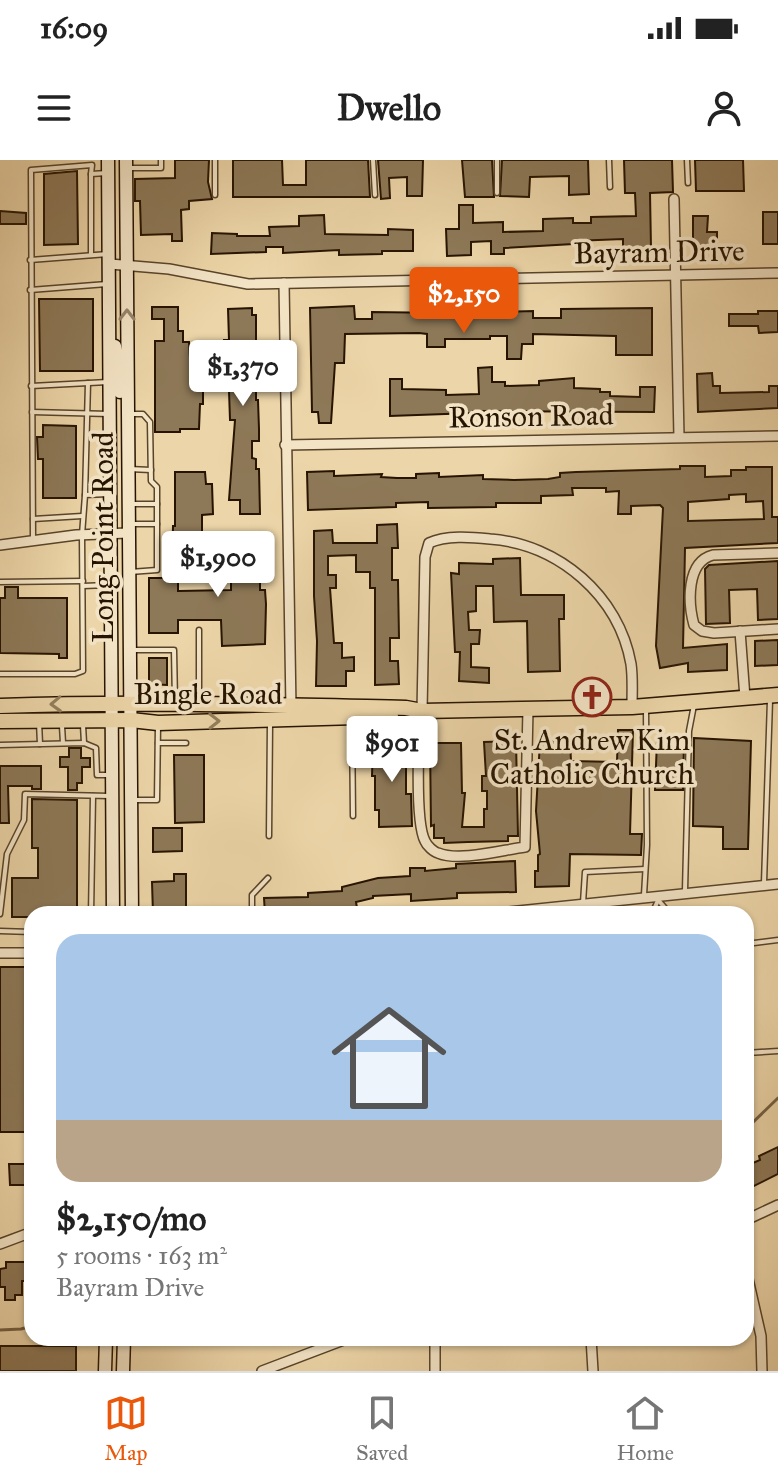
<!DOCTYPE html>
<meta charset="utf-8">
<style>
body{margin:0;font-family:"IM FELL Great Primer",serif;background:#f6f6f6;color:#222;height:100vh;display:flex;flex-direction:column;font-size:30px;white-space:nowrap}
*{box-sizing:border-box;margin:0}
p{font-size:26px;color:#767676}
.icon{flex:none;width:44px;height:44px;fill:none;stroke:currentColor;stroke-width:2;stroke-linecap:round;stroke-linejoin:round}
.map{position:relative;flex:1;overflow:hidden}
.side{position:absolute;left:24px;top:746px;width:730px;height:440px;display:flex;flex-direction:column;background:#fff;border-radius:24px;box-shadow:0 2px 6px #0004}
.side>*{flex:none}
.price{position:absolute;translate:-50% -68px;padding:0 18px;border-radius:8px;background:#fff;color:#222;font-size:26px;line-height:52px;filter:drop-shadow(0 2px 4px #0008)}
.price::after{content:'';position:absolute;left:50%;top:48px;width:24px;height:18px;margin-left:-12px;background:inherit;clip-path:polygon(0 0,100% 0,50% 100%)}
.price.on{background:#ea580c;color:#fff}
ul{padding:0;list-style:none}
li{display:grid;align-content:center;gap:16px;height:424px;padding:0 32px}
li span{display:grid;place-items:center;height:248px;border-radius:24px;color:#555}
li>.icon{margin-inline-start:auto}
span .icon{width:144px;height:144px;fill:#fffc;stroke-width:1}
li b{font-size:34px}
.status{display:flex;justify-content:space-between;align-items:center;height:56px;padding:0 40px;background:#fff;direction:ltr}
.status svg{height:22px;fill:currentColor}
header{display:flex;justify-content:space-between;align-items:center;height:104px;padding:0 32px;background:#fff;font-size:36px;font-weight:700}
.tabs{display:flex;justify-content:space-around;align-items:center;height:112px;border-top:2px solid #e0e0e0;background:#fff;font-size:22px;color:#767676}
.tabs a{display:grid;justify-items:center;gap:4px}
.tabs .on{color:#ea580c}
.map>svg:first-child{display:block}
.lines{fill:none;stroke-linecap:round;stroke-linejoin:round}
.stream{stroke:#756043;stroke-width:3}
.building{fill:#8d7857;stroke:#271400;stroke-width:2;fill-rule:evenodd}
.lane-casing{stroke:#58442a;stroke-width:7}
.street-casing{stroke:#58442a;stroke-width:12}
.secondary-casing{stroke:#271400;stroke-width:15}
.primary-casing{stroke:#271400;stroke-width:17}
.lane{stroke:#f3e4c6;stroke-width:4}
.street{stroke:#f3e4c6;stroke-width:9}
.secondary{stroke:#f3e4c6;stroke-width:12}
.primary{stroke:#ecd5a8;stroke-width:14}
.oneway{stroke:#97866d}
.oneway2{stroke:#937e5c}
.labels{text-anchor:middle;stroke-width:7;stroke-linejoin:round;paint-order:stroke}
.street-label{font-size:30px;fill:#271400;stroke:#f3e4c6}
.poi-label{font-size:30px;fill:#271400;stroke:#f3e4c6}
</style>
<div class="status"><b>16:09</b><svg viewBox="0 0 49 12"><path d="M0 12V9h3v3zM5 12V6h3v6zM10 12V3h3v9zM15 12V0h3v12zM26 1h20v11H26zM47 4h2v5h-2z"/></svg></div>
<header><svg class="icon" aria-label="menu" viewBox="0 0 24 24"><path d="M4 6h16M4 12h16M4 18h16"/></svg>Dwello<svg class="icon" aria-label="person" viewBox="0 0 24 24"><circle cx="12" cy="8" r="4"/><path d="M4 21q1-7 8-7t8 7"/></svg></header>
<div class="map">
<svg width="778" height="1211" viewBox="0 0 778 1211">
<rect width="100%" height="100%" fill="#ecd5a8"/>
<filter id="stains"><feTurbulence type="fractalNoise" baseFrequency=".0025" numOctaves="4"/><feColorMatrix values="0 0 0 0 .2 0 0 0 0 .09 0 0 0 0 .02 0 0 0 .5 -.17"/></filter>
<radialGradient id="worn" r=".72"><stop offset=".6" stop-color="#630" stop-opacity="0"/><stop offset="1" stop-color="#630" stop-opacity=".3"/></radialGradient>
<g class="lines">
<!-- stream -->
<g class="stream">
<path d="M746,969L778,938"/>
<path d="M0,1170L21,1169L32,1166"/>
</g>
</g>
<!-- building -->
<g class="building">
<path d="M175,0H209L208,22L212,39L189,41V49L181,50L182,81H172V74L141,75L140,41H135V19L175,18Z"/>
<path d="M233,0H282L283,25H306V0H368L370,37H233Z"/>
<path d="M378,0H423L422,36H407V17L389,18L390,38L381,39Z"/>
<path d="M462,0H492L494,37H465Z"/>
<path d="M502,0H588L589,34L569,35V16L530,17L529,37L500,36Z"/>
<path d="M624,0H672L673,32L650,33L651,88L623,89V79L573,81V84L504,88V94H491V81L471,82V95L447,96L446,69H459V45H473V63L503,62V72L543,71V59L573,58V63H591V57L636,56L635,33H625Z"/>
<path d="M695,0H743L744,31H696Z"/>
<path d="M77,11L78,84L44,85V14Z"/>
<path d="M0,51L26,53V64H0Z"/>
<rect x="763" y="52" width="15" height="32"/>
<path d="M324,55L325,74L388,75V69L413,70V91H382V94L339,95V90L283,93V87H266V92L211,94L212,73L237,74V76H270L269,67L299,66V56Z"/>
<path d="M693,56H708L707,72H717V88H693Z"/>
<path d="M39,139H93V211H40Z"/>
<path d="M448,145H458V153L533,151V158H561V149L652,148V195H616V176L533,174V184H522L521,199H507V176H490V179H445V187H427V174L419,173L345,174L344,203H335L331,263H319L318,252H312L310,148L354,146L355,159H372V152L448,153Z"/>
<path d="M152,147H178V171H183V182H189L191,214H203V244H200L199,269H180V272H155V181H164V159H152Z"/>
<path d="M252,148V155H256V240H258L259,269V281H252V298L256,299V309H259L260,354H240V340H229L235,260H230L228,201H224V180H229L228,149Z"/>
<path d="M758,151H778V172L759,173L758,166H729V154H758Z"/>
<path d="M492,207V222H505V226L539,225V221L574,218V228L600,229V232H610V236L640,237V227H655L654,252L473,251V253L390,256V219H402V229L446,230V235L479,234L478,208Z"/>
<path d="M712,213L713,226H720V233L769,232V226H778V248L698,252L697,214Z"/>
<path d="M43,265L76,266V338H43V299H38L37,277H43Z"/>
<path d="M680,306H705V317L731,316V310H746V307H772V357H778V383L685,388L683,488L727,484V510L688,512V503L660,508L656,486L663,348L660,345L631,346V354H618L619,331L606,332V328H572L573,335L541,336V343H496V347L428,348V342L396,343V347L308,350L307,312L334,311V316L382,314L381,317L397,318H416V314L439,313V317L483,315V319L514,320L548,319L560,317V313L576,312L680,309ZM746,334V342L763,341L764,359L688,361V342L729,339V335Z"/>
<path d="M175,312H205L206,324H212L213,354L202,355V411H172L173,366H175Z"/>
<path d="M397,364L398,388H392V420H398L399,478H390V501H398L399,524L375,525V428H370V412H356V395L328,396V415H336V428H330L334,483H342V498L354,497V511H346V526H316L317,481L314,436V371L332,370L333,383H377V365Z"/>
<path d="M260,373V430H265L266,444L265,484L222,486L221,460H178V473H149V418H178V431L231,430V414H219L218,399H229V381L241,380V374Z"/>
<path d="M520,398L521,435H564V459H559L560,511L528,512L527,461L494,462L493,426H476V451L468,452L469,470H480L479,484H471V507L489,508V523L459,521L460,492H455L451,413L459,414V403L493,404V399Z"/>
<path d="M778,401V459L758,460L757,429L729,430L730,463L706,464L705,409L709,405Z"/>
<path d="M5,427H18V438H67V498H59V494L0,493V438H5Z"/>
<path d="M778,480V505L755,506V481Z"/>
<path d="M149,498H167V525L149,524Z"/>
<path d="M618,570H633L630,674H642L641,695L570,694L569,726L535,727V711H538V695L540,694L536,651L540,581H570L571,601L617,602Z"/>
<path d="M694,578L751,581L748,689H723V667L693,666Z"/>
<path d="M516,581L518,676H508V681L468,682L444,683V678H434V665L431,666L430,583H461L462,633H465L462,667H484V649H487V631H482V616H486L484,582Z"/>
<path d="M657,581L684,582L683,630H655Z"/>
<path d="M412,583L411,606H406V634H411L412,666L379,667V650H375V616H372L373,584Z"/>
<path d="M69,588H81V598H90V607H82V623H77V630H68V607H60V597H69Z"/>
<path d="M174,595H204V662L175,663Z"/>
<path d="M0,606H41V629H32V626H8L9,663H0Z"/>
<path d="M32,639L77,640V754H32V757H12V718H38V688H32Z"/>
<path d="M153,668H182V691L153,692Z"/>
<path d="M515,701L516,732L457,733V738L411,741V734L373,736V738L356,742L358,754H347L346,748L302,751L303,754H265L264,738L308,737V733L342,731V727L378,718L410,716V708H425V711L456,708V704Z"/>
<path d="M174,714H186V754H153L152,722L174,721Z"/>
<path d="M0,807H32L31,972H0Z"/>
<path d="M778,987V1014L746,1030V1006L760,1000L759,996Z"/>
<path d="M9,1004H32V1025H10Z"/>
<path d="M6,1102H32V1121H22V1135H15V1140H5V1127H0V1109L6,1108Z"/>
<rect x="0" y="1186" width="76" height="25"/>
</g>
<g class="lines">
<defs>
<g id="lane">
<path d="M215,0V35"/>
<path d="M373,0L375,35"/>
<path d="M497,0V33"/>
<path d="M609,0L610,27"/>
<path d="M687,0L688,23"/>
<path d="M128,8H161V0"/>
<path d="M91,95V14"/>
<path d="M30,100L108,94"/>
<path d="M30,130L107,124"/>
<path d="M31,226L108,222"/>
<path d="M32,252L109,254"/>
<path d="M129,254H143L150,262L151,321L157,327V364"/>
<path d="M129,309L151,310"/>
<path d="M85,335L88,223"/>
<path d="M131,344H157"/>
<path d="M33,359L82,356"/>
<path d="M130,364H157V410L130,412"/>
<path d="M33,379L31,10L92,5L91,14L107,13"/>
<path d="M0,422L83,421"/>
<path d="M83,426L108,425"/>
<path d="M199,470V541"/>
<path d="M134,490H174L175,542"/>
<path d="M0,514H75L83,511L82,375L85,335L108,334"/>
<path d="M352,560L353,656"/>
<path d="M39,562L40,584"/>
<path d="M83,565L84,583"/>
<path d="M62,566L63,583"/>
<path d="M158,583H186"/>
<path d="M0,585L84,583L96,588L97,615H110"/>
<path d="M134,640H157L158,565"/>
<path d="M269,676L270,563"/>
<path d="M764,723L770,540"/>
<path d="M685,731L689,571L694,545"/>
<path d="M644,735L647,685L646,549"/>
<path d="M659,741L665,748L666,754"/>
<path d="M583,743L585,712L645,709"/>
<path d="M0,754L7,694L24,660L25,634L109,636"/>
<path d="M91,754L93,636"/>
<path d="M252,754V735L268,718"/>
<path d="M652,754L659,738"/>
<path d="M0,771L32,772"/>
<path d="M746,784L778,780"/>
<path d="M746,893L778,891"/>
</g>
<g id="street">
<path d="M674,39L679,277"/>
<path d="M110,104L169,109L248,124L778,113"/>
<path d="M284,123L291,548"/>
<path d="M285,285L778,276"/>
<path d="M0,385L76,375L128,373"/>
<path d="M778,393L713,395C686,402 688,443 694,465L702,471L714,473L778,469"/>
<path d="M740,471L745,538"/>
<path d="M528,549L525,687C502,690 459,702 438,693C434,692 427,686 425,681C415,662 418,574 422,551L425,397L429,383C446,375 471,377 490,379C559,384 619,436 631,504C633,518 632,533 632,547"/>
<path d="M488,754L778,724"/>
<path d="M0,793H32"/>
<path d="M746,1060L778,1045"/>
<path d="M0,1084L32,1072"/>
<path d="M746,1110L761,1176L762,1211"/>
<path d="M435,1178V1211"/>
<path d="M591,1178L593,1211"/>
<path d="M262,1211L349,1178"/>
</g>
<g id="secondary">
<path d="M108,0L113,754"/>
<path d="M126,0L132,754"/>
<path d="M115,186L119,204L120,232"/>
<path d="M105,1211L106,1178"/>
<path d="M123,1211L124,1178"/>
</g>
<g id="primary">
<path d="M0,546C135,541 271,545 406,548L422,551L632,547L778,535"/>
<path d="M0,561L131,560L158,563L391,556"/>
</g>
</defs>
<!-- lane casing -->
<use href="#lane" class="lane-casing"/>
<!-- street casing -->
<use href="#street" class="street-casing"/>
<!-- secondary casing -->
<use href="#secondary" class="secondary-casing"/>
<!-- primary casing -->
<use href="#primary" class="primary-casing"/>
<!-- lane -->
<use href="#lane" class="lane"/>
<!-- street -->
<use href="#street" class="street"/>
<!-- secondary -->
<use href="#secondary" class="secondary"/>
<!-- primary -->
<use href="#primary" class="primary"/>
</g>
<!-- one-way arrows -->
<defs><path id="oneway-chevron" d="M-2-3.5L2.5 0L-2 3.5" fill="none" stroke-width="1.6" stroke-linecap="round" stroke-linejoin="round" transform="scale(2)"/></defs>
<use class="oneway" href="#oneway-chevron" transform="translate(127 155) rotate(-90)"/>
<g class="oneway2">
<use href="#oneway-chevron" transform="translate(56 544) rotate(178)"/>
<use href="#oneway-chevron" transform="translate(214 561) rotate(-1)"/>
</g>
<!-- icons -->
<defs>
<symbol id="church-ring" viewBox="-11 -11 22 22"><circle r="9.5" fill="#f3e4c6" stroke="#8f2418" stroke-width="1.5"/><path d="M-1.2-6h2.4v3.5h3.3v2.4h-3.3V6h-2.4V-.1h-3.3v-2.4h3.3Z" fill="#8f2418"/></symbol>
</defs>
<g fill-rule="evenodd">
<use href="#church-ring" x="570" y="515" width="44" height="44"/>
</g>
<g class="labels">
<!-- street labels -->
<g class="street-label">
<text transform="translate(659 92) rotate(-1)" y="10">Bayram Drive</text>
<text transform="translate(531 256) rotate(-1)" y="10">Ronson Road</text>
<text transform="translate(103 377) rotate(-90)" y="10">Long Point Road</text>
<text x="208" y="544">Bingle Road</text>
</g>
<!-- poi labels -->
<g class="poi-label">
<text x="592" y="590">St. Andrew Kim<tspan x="592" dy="34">Catholic Church</tspan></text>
</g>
</g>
<rect width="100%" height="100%" filter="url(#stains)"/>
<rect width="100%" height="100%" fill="url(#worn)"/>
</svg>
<b class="price on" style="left:464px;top:175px">$2,150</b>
<b class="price" style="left:243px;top:248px">$1,370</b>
<b class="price" style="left:218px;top:439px">$1,900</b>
<b class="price" style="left:392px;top:624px">$901</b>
<section class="side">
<ul>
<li><span style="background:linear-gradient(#a9c7e8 75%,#b9a48a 0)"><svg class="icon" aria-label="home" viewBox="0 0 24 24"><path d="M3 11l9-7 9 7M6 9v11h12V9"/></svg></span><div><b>$2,150/mo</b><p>5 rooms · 163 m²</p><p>Bayram Drive</p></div></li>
</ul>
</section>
</div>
<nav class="tabs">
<a class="on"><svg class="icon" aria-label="map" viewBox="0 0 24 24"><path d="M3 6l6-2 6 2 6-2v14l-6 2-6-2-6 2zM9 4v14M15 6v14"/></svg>Map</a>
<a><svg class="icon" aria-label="saved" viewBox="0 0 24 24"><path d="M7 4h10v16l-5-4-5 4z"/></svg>Saved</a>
<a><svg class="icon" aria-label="home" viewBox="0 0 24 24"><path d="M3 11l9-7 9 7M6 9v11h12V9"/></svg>Home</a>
</nav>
